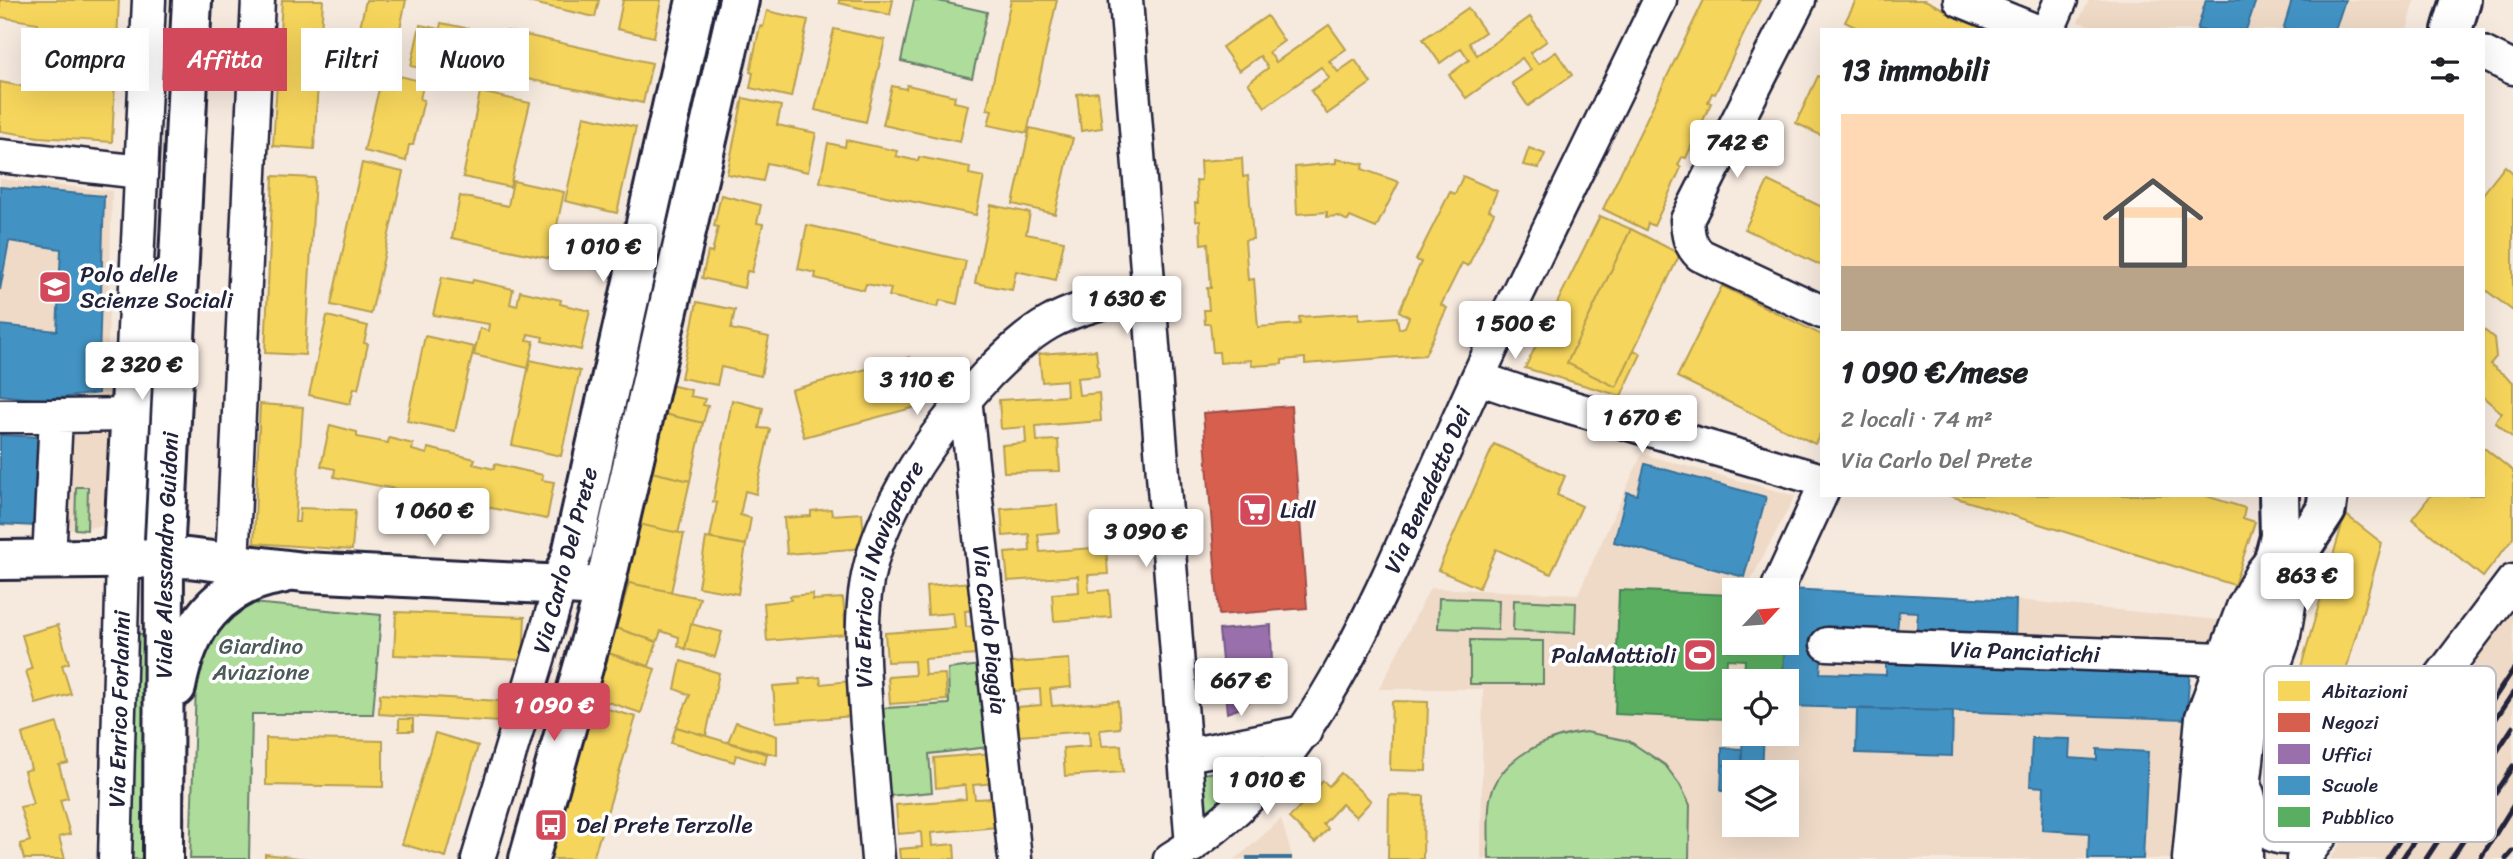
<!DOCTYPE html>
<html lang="it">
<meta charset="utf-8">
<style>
body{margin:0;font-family:Sriracha,sans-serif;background:#f2f2f2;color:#202124;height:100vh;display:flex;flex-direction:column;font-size:26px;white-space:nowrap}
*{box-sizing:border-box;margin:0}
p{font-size:23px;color:#757577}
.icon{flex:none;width:38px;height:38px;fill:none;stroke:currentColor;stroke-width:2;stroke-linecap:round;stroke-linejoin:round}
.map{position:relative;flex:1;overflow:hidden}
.side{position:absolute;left:1820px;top:28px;width:665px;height:469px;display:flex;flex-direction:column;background:#fff;border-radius:0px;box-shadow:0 7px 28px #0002}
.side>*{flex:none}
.hud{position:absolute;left:21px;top:28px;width:665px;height:63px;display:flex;gap:14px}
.needle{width:46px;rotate:64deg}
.tools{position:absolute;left:1722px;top:578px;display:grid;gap:14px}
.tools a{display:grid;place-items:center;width:77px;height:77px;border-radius:0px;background:#fff;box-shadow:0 7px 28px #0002;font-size:35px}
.price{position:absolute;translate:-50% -60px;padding:0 16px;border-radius:7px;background:#fff;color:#222;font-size:23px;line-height:46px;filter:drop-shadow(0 2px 4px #0008)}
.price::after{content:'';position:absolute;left:50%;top:42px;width:21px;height:16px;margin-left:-10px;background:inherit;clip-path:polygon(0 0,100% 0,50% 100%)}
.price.active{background:#d1495b;color:#fff}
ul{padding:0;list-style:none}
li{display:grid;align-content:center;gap:14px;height:371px;padding:0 21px}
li+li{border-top:2px solid #e0e0e0}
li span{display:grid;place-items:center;height:217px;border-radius:0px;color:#555}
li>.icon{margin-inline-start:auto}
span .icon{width:126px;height:126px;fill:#fffc;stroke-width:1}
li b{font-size:30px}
h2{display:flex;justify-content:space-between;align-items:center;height:84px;padding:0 21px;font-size:30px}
.tag{padding:0 24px;border-radius:0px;background:#fff;box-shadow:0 7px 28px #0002;font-size:24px;line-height:63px}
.tag.active{background:#d1495b;color:#fff}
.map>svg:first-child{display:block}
.built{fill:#efdac7;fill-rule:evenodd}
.green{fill:#addc9b;stroke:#687f6b;stroke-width:2}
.homes{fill:#f6d55c;stroke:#b69f52;stroke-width:2}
.shops{fill:#d6604d;stroke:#a04d48;stroke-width:2}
.offices{fill:#9970ab;stroke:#755989;stroke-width:2}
.schools{fill:#4393c3;stroke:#39719a;stroke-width:2}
.public{fill:#5aae61;stroke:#498456;stroke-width:2}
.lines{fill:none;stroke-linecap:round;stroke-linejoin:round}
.minor-casing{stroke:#22223b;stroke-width:37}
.major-casing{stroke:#22223b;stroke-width:44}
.minor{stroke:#fff;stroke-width:32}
.major{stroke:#fff;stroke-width:38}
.rail{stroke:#22223b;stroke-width:5}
.labels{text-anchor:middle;stroke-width:7;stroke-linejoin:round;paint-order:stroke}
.poi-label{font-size:23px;fill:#22223b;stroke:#fff;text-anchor:start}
.street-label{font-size:23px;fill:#22223b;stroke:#fff}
.park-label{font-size:23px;fill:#4c5a58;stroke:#fff}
.key{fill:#fff;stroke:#bdbdc4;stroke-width:2}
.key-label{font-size:19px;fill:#22223b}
</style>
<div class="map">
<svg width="2513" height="859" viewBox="0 0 2513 859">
<rect width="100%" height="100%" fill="#f6e9de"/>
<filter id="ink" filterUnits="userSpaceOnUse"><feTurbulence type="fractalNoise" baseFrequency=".0143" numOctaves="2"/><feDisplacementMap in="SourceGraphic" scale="14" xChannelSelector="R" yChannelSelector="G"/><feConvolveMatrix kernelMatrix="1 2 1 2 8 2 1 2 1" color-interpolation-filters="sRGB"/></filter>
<g filter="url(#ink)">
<!-- built -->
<g class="built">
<path d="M2089,0H2415L2407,30H2103L2078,22Z"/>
<path d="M0,179L112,191L107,383L117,415L108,525L67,530L0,526Z"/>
<path d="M1642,454L1795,496L1746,589L1751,590H1734V642H1787V589L2016,600L2219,620L2210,642L2193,641L2174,859H1481L1483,689H1379L1430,588L1578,594ZM1734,681H1787V733H1734ZM1734,772H1787V824H1734Z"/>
<path d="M2513,589V859H2330L2436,699Z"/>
<path d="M1281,819L1293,859H1234L1243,853Z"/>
</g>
<!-- green -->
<g class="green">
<path d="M712,0H723L710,56L700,53Z"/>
<path d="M914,0H934L987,12L972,78L901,61Z"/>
<path d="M695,85L703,87L657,294L648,292Z"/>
<path d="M76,487H88L87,530L75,529Z"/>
<path d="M1439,598L1499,600L1498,630L1438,628Z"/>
<path d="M1514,600L1576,603L1575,633L1513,631Z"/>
<path d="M252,603L381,615L373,714H252L249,859H190L197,656L230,607Z"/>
<path d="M133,634H143L146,637L144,859H129Z"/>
<path d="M1470,640L1543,641V684H1470Z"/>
<path d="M990,664L997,746L929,754L932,792L877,797L871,709L949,704L948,669Z"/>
<path d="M1586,732L1629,741L1665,765L1680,785L1690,805L1689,859H1489C1489,840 1487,818 1490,799C1499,757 1548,736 1586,732Z"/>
<path d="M1252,766L1253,769L1207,819L1204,817L1201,778L1203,774Z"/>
</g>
<!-- homes -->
<g class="homes">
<path d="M0,0H119L112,142L39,137L0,131V82L31,88L38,23L0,17Z"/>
<path d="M282,0H323L314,149L273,146Z"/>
<path d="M366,0H406L391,72L352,63Z"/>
<path d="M519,0H599L595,17Z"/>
<path d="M623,0H661L654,37L617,29Z"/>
<path d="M839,0H893L890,15L839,3Z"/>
<path d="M1011,0H1057L1027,133L988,125L992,110L987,109Z"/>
<path d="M1704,0H1760L1715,94L1712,93L1708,102L1711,103L1686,158L1682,157L1678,165L1681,168L1654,226L1648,223L1646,230L1603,209Z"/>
<path d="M1856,0H1925L1986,30H1861L1845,22Z"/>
<path d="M1468,8L1485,32L1469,43L1477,55L1530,17L1547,41L1530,53L1538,64L1556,52L1572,75L1528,106L1512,83L1531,70L1522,58L1466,98L1449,75L1469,60L1461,48L1440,63L1423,39Z"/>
<path d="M767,11L808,20L791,97L750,88L753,73L750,72L760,26L763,27Z"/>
<path d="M1267,16L1284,41L1269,52L1276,62L1329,25L1346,49L1329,61L1338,72L1355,60L1371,83L1327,114L1311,91L1329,78L1321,67L1265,107L1248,83L1268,68L1260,56L1239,71L1222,47Z"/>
<path d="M441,23L490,33L488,42L505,45L507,31L652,63L643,103L503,74L500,85L411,66L420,25L440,29Z"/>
<path d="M834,29L885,40L866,122L815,110Z"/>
<path d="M383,72L424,82L420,99L424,100L413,145H409L406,161L364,151Z"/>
<path d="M1818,76L1822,78V136L1796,123Z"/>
<path d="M907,85L955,96L954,102L968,105L960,142L883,125L892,86L906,89Z"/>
<path d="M480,92L530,103L510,187L463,177Z"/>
<path d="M1098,92L1102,128L1081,131L1077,94Z"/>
<path d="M743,98L781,106L777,125L816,133L808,172L767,163L763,181L727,174Z"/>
<path d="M584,116L636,127L617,213L565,201Z"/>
<path d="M1030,128L1073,138L1055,214L1013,204Z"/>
<path d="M846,140L897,151L896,156L918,161L919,157L970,167L969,174L984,177L976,215L820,182L828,143L845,147Z"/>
<path d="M1529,148L1545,154L1539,168L1523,165Z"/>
<path d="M1242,158L1243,177L1248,176L1253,239L1245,240L1248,280L1254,279L1258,327L1300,324L1299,317L1359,313V320L1397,317L1399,329L1405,327L1409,317L1399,311L1421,262L1416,260L1450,192L1455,194L1463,176L1497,191L1489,210L1494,213L1468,266L1462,263L1441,305L1447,308L1425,355L1305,364V358L1282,360V364L1252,366L1251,360L1220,363L1219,352H1213L1210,324H1205L1204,310H1209L1207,288H1211L1208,243L1201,244L1200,221H1196L1195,203H1198L1196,181L1201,180L1200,161Z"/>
<path d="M1336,159L1364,164L1362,169L1399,182L1376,228L1350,217L1348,221L1338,216L1327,217V212L1297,214L1295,167L1336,163Z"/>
<path d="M362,163L403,172L371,314L331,305Z"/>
<path d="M2505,166L2513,173V311L2483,288V194Z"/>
<path d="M273,176L315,178L305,355L265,353Z"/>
<path d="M513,181L564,192L557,225L607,235L599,269L452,238L460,196L508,206Z"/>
<path d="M1768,181L1822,207V266L1745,229Z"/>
<path d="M721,195L761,205L757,223L763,224L752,272L747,271L744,288L702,278L708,252L712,253L718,227L714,226Z"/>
<path d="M991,205L1030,213L1026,234L1064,241L1056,280L1016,271L1012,290L975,283Z"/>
<path d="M1600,216L1631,229L1567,363L1616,387L1634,350L1641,354L1621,396L1525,368Z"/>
<path d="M807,225L966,261L957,304L940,300L938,307L889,296L891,289L866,284L864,290L815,278L816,273L798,269Z"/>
<path d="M1631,229L1680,254L1616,387L1567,363Z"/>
<path d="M442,277L472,283L473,280L513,289L510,304L517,306L520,291L561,300L560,304L590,311L581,350L542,341L543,337L528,334L527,340L534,341L528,368L474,355L480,328L488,331L489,324L433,315Z"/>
<path d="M1722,286L1822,335V430L1815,444L1677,377Z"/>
<path d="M697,302L735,310L731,329L769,337L761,376L721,367L717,385L681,378Z"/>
<path d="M327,316L368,326L364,343L368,344L358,389L354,388L350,404L309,395Z"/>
<path d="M2483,329L2494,338L2496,357L2490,364L2513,382V438L2495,422L2502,413L2483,397Z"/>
<path d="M425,336L474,347L455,431L407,421Z"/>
<path d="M1096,350L1099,376L1077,378L1079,395L1099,393L1101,421L1036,426L1037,441L1058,440L1060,471L1004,472L1002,445L1026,443L1025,427L1001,429L999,400L1067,396L1066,380L1042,382L1039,354Z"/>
<path d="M910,357L923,405L804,437L791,390Z"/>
<path d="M530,360L580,371L561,456L512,445Z"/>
<path d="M670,385L691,390L690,396L705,399L703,405L708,406L703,423L664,414Z"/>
<path d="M732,400L763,408L759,428L770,429L756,494L745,491L740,515L751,518L746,545L710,538L717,503L713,502Z"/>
<path d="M260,404L303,407L295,522H299L300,508L355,510L352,550L254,543Z"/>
<path d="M664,414L703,423L690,481L651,472Z"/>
<path d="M330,425L357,432V437L388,443L389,438L413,444L412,450L427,454L428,448L475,459L473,464L494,469L495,464L543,475L542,480L554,482L547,519L334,477L335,469L321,466Z"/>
<path d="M1494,444L1565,476L1557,495L1582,506L1551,574L1496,549L1479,588L1438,570Z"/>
<path d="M2483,447L2513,471V538L2483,577L2412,519L2431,495H2483Z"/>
<path d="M651,472L690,481L678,534L638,524Z"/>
<path d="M1947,495H2203L2245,508L2243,518L2255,522L2234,585Z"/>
<path d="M1057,505L1059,532L1038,534L1040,552L1106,547L1108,574L1088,575L1089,592L1109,590L1111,617L1054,621L1052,594L1079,592L1078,576L1008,581L1005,553L1030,551L1029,534L1003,536L1001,509Z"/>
<path d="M831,509L832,515L862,513L865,548L787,554L784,518L811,516V511Z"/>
<path d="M2345,514L2382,543L2327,738L2284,726Z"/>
<path d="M638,524L684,534L671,592L629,583L627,589L624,588Z"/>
<path d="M706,538L746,545L738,594L698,587Z"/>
<path d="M983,581L985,609L965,611L966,627L986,625L989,654L924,659L925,675L945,674L947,700L890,704L888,677L915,675L914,661L887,662L885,633L955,628L953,613L928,615L926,586Z"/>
<path d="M629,583L700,598L685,649L678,646L679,637L661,631L657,642L616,628Z"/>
<path d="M813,594V600L843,598L846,634L767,641L764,603L791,600L790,596Z"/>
<path d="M396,612L525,617L523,660L394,655Z"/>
<path d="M691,624L722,632L715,657L685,649Z"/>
<path d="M58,625L69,663L62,665L71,694L36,704L26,671L32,669L22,635Z"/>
<path d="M616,628L657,642L649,666L608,653Z"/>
<path d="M608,653L655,669L641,713L593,697Z"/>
<path d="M1069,659L1071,687L1050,689L1052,706L1118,701L1120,728L1100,730L1102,746L1121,745L1123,772L1065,776L1063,748L1090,746L1089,731L1019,736L1017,707L1041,705L1040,689L1014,691L1012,663Z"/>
<path d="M681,661L719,673L706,736L676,727L690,695L675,689Z"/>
<path d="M820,677L821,684L851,681L854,716L776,722L773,686L800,684L799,679Z"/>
<path d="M380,694L500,701L499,722L379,714Z"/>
<path d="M1392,701L1428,702L1426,771L1390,770Z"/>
<path d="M593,705L636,717L593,859H547Z"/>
<rect x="399" y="719" width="14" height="12"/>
<path d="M736,722L777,736V755L728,742Z"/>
<path d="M57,723L68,763L59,765L68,798L60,800L70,834L59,837L65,859H24L20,844L30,841L20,807L33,804L24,771L31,769L22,734Z"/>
<path d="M676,727L767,754L765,764L736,755L734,762L671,743Z"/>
<path d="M435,733L478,746L446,857L402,844Z"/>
<path d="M266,738L383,741V787L266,785Z"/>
<path d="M992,753L995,783L973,785L975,799L994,798L997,827L931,833L932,846L954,844L955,859H900L899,849L922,847L921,832L898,834L896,805L966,799L965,785L936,788L934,758Z"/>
<path d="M1341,773L1371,801L1356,817L1342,804L1323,824L1328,829L1315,843L1289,818L1323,781L1329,786Z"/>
<path d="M1389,795L1424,796L1423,859H1388Z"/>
<path d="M265,854L307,859H265Z"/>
</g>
<!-- shops -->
<path class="shops" d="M1291,406L1307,608L1219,615L1203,413Z"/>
<!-- offices -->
<path class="offices" d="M1271,625L1272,664H1264L1262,683L1257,694L1241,708L1227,713L1219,630Z"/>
<!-- schools -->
<g class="schools">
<path d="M2206,0H2256L2246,30H2197Z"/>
<path d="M2292,0H2345L2335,30H2283Z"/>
<path d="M0,187L104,196L98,393L43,400L0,395V325L57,331L61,249L9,241L0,290Z"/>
<path d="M0,435L41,437L37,526L0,524Z"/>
<path d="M1645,464L1766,497L1744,577L1614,542L1627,492L1637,495Z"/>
<path d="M1787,589L2016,600L2015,645L1916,642L1918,612L1899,611L1897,631L1824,627L1820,673L1886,675V661L2190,671L2186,719L1787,706V681H1783L1784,642H1787Z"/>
<path d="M1857,709L1953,711L1952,756L1856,753Z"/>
<path d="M1743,733H1764L1762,772H1741Z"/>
<path d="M2032,738L2070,739L2069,758L2097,760V749L2148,752L2143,859H2088L2089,833L2042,830L2044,787L2030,786Z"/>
<path d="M1722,748L1742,749V766L1722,765Z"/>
<path d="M1722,765L1742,766L1741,772H1734V791H1721Z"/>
<rect x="1247" y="857" width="44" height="2"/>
</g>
<!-- public -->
<path class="public" d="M1619,590L1730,595L1728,650L1743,651V642H1784L1783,681H1744L1745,660L1727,659L1724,719L1615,714Z"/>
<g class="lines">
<defs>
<g id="minor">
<path d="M1126,0L1192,846"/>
<path d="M1799,0L1687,220C1688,235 1689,244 1700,255L1822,312"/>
<path d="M1960,0L2034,30"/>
<path d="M2048,30L2061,0"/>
<path d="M2483,53L2513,68"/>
<path d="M0,156L141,172"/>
<path d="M133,352L149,0"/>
<path d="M1478,378L1519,392L1822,480"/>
<path id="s1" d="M965,398L1015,859"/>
<path d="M0,416H56"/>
<path d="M49,560L56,416L130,415"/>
<path d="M232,564L258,0"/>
<path d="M1779,585L1822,492"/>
<path id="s2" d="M1827,644L2223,659"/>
<path d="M1187,755L1305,732"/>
<path d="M2248,794C2259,844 2287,849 2327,821"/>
<path id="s3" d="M115,859L123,559"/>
<path d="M478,859L561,583"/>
<path id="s4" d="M878,859C874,815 871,771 867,726C864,682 860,638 865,594C875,513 934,432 988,374C1007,355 1026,336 1049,323C1079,306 1117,300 1150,290"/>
<path id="s5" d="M1170,859C1280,793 1334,691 1387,579C1418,512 1447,444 1478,377C1537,250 1600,126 1660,0"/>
<path d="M2189,859L2202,717L2243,607L2262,572L2275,556"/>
<path d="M2246,859L2245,779L2250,734L2283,641L2292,587"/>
<path d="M2303,859L2513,581"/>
</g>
<g id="major">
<path d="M2452,30L2461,0"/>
<path d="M123,559L133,367L169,277"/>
<path d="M0,560L188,558L304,572L604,587"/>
<path d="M2268,582L2280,537L2279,495"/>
<path d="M561,583L572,554L696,0"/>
<path d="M176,687C187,628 217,584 281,574"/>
<path id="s6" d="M163,859L164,558L192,0"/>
<path d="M529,859L599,611L739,0"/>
<path d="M2215,859L2216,797L2223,737L2232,699L2254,646L2279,604L2302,547L2326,510L2328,495"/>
</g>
</defs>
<!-- minor casing -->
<use href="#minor" class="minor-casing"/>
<!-- major casing -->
<use href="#major" class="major-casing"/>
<!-- minor -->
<use href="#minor" class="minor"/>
<!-- major -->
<use href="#major" class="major"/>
<!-- rail -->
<g class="rail">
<path d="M2387,859L2513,670"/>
<path d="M2402,859L2513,693"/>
<path d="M2426,859L2513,727"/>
<path d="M2451,859L2513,766"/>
<path d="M2480,859L2513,806"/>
<path d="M2506,859L2513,851"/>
</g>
</g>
</g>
<!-- icons -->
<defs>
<symbol id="university-square" viewBox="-11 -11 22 22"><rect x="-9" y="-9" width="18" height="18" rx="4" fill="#d1495b" stroke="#fff"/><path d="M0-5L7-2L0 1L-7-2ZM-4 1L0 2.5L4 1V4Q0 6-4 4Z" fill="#fff"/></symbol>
<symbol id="supermarket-square" viewBox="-11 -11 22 22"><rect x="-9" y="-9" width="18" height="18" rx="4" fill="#d1495b" stroke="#fff"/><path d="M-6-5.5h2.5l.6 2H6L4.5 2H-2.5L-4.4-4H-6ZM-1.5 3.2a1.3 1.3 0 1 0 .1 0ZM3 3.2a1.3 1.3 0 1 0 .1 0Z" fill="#fff"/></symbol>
<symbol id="stadium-square" viewBox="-11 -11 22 22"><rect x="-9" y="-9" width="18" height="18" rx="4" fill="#d1495b" stroke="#fff"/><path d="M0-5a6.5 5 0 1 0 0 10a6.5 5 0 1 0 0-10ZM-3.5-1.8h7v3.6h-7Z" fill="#fff"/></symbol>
<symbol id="bus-square" viewBox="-11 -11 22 22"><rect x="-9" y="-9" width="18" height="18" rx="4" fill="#d1495b" stroke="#fff"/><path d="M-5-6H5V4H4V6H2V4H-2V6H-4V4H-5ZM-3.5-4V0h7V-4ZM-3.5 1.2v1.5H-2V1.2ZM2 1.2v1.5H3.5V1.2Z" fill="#fff"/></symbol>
</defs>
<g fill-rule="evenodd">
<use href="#university-square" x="36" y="268" width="38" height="38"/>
<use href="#supermarket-square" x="1236" y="491" width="38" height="38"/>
<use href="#stadium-square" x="1681" y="636" width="38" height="38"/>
<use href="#bus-square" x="532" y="806" width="38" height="38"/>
</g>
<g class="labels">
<!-- poi labels -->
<g class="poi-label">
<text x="80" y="282">Polo delle<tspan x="80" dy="26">Scienze Sociali</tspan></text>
<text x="1280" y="518">Lidl</text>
<text x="1676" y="663" text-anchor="end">PalaMattioli</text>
<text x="576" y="833">Del Prete Terzolle</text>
</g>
<!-- street labels -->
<g class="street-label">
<text dy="8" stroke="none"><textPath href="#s5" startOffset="458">Via Benedetto Dei</textPath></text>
<text dy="8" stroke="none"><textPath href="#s6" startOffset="304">Viale Alessandro Guidoni</textPath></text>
<text transform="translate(565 560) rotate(-75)" y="8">Via Carlo Del Prete</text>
<text dy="8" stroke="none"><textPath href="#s4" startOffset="290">Via Enrico il Navigatore</textPath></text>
<text dy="8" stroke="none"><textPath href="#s1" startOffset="233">Via Carlo Piaggia</textPath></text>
<text dy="8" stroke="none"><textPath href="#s2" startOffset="198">Via Panciatichi</textPath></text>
<text dy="8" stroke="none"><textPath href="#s3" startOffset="150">Via Enrico Forlanini</textPath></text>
</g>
<!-- park labels -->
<g class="park-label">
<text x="261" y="654">Giardino<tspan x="261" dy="26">Aviazione</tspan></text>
</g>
</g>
<!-- legend -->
<rect x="2264" y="666" width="232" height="176" rx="10" class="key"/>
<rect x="2278" y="681" width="32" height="20" fill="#f6d55c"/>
<rect x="2278" y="713" width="32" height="19" fill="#d6604d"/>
<rect x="2278" y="744" width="32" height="20" fill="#9970ab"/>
<rect x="2278" y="776" width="32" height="19" fill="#4393c3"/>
<rect x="2278" y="807" width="32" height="20" fill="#5aae61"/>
<g class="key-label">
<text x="2322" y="698">Abitazioni</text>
<text x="2322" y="729">Negozi</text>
<text x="2322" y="761">Uffici</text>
<text x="2322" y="792">Scuole</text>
<text x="2322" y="824">Pubblico</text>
</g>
</svg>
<div class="tools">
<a><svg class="needle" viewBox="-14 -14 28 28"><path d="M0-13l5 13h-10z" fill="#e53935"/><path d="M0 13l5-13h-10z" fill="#757577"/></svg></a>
<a><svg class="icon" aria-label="locate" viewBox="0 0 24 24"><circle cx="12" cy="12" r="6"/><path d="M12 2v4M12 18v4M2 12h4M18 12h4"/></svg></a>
<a><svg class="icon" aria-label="layers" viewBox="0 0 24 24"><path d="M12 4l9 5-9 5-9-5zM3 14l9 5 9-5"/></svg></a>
</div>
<b class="price" style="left:1737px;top:180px">742 €</b>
<b class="price" style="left:603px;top:284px">1 010 €</b>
<b class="price" style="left:1127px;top:336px">1 630 €</b>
<b class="price" style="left:1515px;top:361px">1 500 €</b>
<b class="price" style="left:142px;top:402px">2 320 €</b>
<b class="price" style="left:917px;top:417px">3 110 €</b>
<b class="price" style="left:1642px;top:455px">1 670 €</b>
<b class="price" style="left:434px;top:548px">1 060 €</b>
<b class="price" style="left:1146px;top:569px">3 090 €</b>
<b class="price" style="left:2307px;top:613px">863 €</b>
<b class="price" style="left:1241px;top:718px">667 €</b>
<b class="price active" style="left:554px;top:743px">1 090 €</b>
<b class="price" style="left:1267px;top:817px">1 010 €</b>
<div class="hud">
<a class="tag">Compra</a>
<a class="tag active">Affitta</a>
<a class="tag">Filtri</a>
<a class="tag">Nuovo</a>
</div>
<section class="side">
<h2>13 immobili<svg class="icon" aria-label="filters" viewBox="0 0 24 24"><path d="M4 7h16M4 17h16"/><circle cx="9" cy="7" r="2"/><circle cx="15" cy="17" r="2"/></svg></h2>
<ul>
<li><span style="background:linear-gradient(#ffd9b3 70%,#b9a48a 0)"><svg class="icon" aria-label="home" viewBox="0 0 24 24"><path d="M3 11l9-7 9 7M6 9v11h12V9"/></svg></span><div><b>1 090 €/mese</b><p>2 locali · 74 m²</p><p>Via Carlo Del Prete</p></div></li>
</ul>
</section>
</div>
